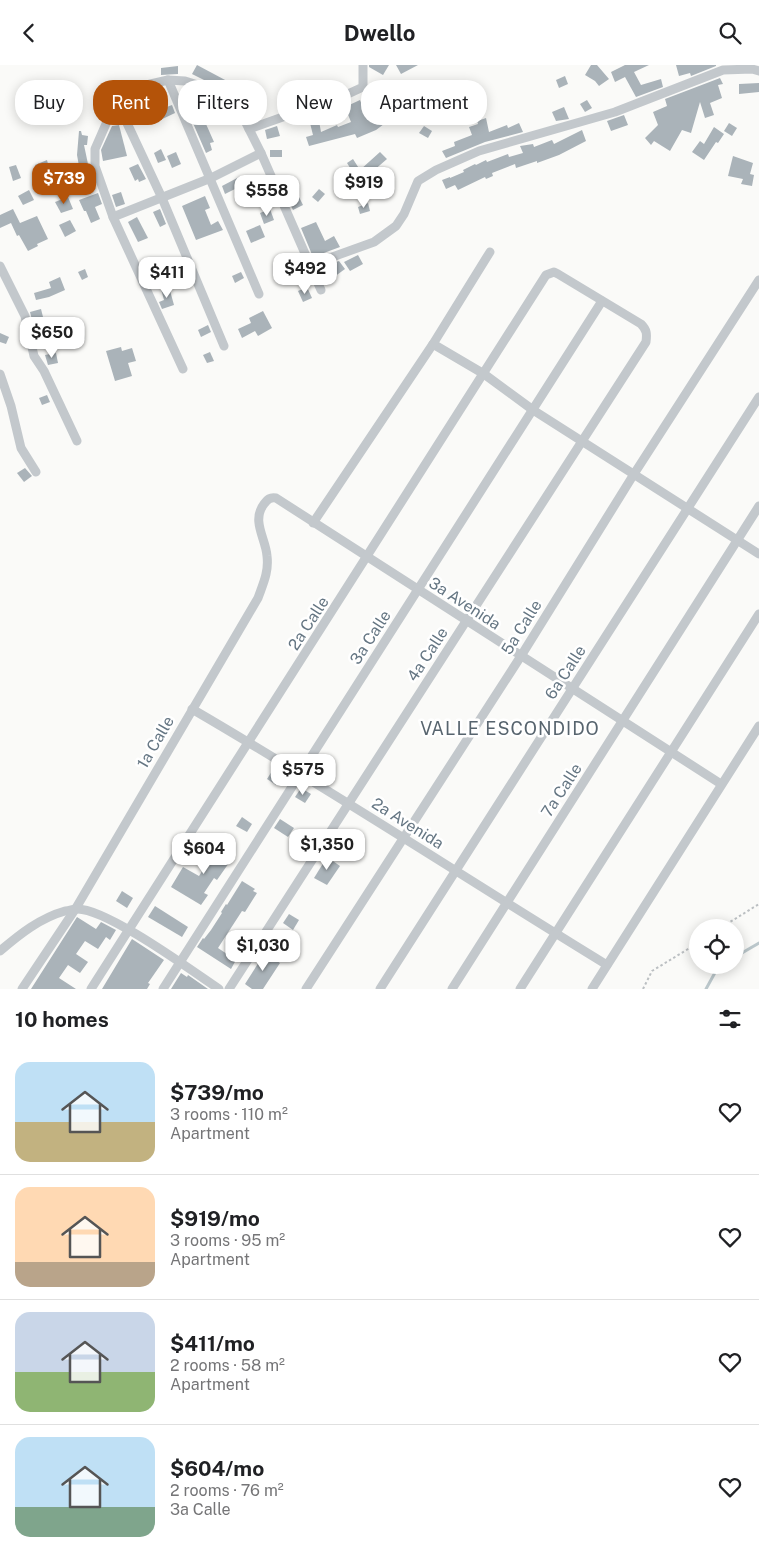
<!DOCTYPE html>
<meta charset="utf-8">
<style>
body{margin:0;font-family:"Public Sans",sans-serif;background:#f2f2f2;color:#202124;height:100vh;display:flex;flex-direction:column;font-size:19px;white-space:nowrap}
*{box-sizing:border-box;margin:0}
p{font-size:16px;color:#757577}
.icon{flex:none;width:28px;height:28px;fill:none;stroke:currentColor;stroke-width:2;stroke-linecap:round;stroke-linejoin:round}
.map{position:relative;height:924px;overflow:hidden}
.drawer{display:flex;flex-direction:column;background:#fff;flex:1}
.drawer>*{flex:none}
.banner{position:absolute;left:15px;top:15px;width:500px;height:45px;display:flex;gap:10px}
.controls{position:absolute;left:689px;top:854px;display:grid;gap:10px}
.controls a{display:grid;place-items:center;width:55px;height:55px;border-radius:50%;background:#fff;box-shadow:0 2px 12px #0003;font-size:25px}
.price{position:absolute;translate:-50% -42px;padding:0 11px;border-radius:10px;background:#fff;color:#222;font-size:16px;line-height:32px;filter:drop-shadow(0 1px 2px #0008)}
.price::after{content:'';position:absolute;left:50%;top:30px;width:15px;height:11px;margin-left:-8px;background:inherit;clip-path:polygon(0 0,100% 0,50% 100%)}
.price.current{background:#b45309;color:#fff}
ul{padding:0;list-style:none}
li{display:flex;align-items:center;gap:15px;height:125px;padding:0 15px}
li+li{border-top:1px solid #e0e0e0}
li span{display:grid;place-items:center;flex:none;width:140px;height:100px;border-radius:15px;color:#555}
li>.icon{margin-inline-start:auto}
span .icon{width:60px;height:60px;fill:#fffc;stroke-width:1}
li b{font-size:21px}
h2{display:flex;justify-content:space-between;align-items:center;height:60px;padding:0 15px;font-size:21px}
.pill{padding:0 18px;border-radius:20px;background:#fff;box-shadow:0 2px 12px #0003;font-size:18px;line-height:45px}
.pill.current{background:#b45309;color:#fff}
header{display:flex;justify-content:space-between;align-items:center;height:65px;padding:0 15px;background:#fff;font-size:22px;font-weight:700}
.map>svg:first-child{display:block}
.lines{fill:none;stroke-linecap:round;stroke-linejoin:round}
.stream{stroke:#bbc7cb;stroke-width:3}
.building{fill:#aab3b9}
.path{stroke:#bbbfc2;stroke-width:2;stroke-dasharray:2.5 2.5;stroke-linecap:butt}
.street{stroke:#c3c8cc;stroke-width:9}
.labels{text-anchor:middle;stroke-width:5;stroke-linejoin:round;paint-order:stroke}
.street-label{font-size:16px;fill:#657683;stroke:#fff}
.neighbourhood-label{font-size:18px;letter-spacing:1px;fill:#57646e;stroke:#fff}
</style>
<header><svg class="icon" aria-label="back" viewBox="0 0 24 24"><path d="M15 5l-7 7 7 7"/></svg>Dwello<svg class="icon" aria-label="search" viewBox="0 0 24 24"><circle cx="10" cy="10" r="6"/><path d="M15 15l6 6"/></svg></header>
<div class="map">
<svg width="759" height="924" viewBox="0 0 759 924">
<rect width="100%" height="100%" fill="#fafaf8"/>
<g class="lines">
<!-- stream -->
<g class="stream">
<path d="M735,892L759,878"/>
<path d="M706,924L717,904L723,900"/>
</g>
</g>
<!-- building -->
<g class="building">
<path d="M197,0L227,16L243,29L247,26L252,34L242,43L226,26L192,9Z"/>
<path d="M369,0H389L383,10L369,2Z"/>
<path d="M396,0H418L401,9Z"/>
<path d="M591,0H597L609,14L599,21L595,16L585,10Z"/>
<path d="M625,0H649L634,7L641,20L661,14L663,22L636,32L625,12L615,17L611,7Z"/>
<path d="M676,0H716V1L691,11L690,8L679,11Z"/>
<path d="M178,1V9L161,10V3Z"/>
<path d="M565,11L568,19L559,23L556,15Z"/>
<path d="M720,13L723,19L718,20L722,33L710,38L714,50L705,53L700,37L691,68L682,65L670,86L654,76L651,80L645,73L658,60L653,47L667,41L665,34Z"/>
<path d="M759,18V27L739,29V19Z"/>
<path d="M184,22L189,24L186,42L181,29Z"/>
<path d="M385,25L397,26L396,36L384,35Z"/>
<path d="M458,30L462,38L453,41L449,34Z"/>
<path d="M159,32L164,43L172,40L175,48L156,57L153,48L134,57L127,43L142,35L144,39Z"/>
<path d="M198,34L203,49L202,50L214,77L210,78L212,85L206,88L186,42Z"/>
<path d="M360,35L365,48L371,42L376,48L379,45L388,56L376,65L357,73L355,69L309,81L306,72L313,70L310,58L319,56L321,67L337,60L338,62L351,57L345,42Z"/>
<path d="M587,35L592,43L585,47L580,39Z"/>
<path d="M564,42L569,54L556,56L552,47Z"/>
<path d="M624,50L628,60L611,66L607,56Z"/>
<path d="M486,53L489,67L507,60L508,63L519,58L523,67L485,77L446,93L442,86L455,81L454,77L472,70L469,62L478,59L477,56Z"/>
<path d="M729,58L737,63L732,71L724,66Z"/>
<path d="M119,60L127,91L103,96L101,85L112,61Z"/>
<path d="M277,61L280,71L267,74L265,65Z"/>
<path d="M424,61L432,66L428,73L419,68Z"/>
<path d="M714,62L724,69L718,78L716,77L704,95L692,87L700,76L704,79Z"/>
<path d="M582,65L586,76L559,90L537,98V96L516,103L515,99L492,108L493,111L486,114L485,112L458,125L455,120L446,124L442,115L450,112V113L464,107L463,105L475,99L476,100L486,95L487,97L508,89L509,92L523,88L520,81L533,79L534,82L552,75L554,79Z"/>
<path d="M79,66H81L82,70L88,71L87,80H84L88,99L79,101L77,90Z"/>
<path d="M161,84L166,95L158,98L154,88Z"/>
<rect x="270" y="85" width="12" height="7"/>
<path d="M176,87L181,99L172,103L167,91Z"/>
<path d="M380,87L387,94L365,113L367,117L361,120L347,98L353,94L360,105Z"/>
<path d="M733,91L753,98L750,109L754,110L752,121L741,119L743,114L728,111Z"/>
<path d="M47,95L49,103L38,107L35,100Z"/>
<path d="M138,99L146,114L139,117L138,114L135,116L129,103Z"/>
<path d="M16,100L21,113L13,116L9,102Z"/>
<path d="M241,111L245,119L225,129L222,121Z"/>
<path d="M319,124L325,129L318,137L312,132Z"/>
<path d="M29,125L34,135L23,140L18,131Z"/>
<path d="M121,127L125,139L116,142L112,130Z"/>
<path d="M98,128L102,139L95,142L100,154L91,158L86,146H84L79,135Z"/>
<path d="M205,131L210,143L205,145L211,160L218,156L223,165L196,175L182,141Z"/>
<path d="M68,132L73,144L61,148L55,137Z"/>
<path d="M299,132L303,140L293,145L289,137Z"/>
<path d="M368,138L370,146L360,149L358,142Z"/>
<path d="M13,144L20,158L37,151L48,174L37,179L38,181L28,186L19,170L17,171L11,158L0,163V150Z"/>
<path d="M160,144L166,159L160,162L153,147Z"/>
<path d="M270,144L274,155L264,159L260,148Z"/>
<path d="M137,152L148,173L138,177L128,157Z"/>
<path d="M70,155L76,166L65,172L59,160Z"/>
<path d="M316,157L325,176L334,171L340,182L313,192L301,163Z"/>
<path d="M260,160L265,172L251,178L246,166Z"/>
<path d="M358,190L363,199L350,206L344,197Z"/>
<path d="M339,196L345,204L334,212L335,215L327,220L321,208L330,203L328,200Z"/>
<path d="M180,200L182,207L171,210L169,203Z"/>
<path d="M85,204L88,212L82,215L78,207Z"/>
<path d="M241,207L244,213L235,218L232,211Z"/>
<path d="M60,212L65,225L49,232L36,235L34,228L51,223L49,217Z"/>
<path d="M169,222L174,240L162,244L159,237L164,235L161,224Z"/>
<path d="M307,222L312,233L303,237L298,226Z"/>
<path d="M41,244L43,252L32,255L30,247Z"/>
<path d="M263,246L272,263L258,271L255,266L242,273L238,264L251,258L249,253Z"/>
<path d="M208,260L211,267L201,272L198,265Z"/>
<path d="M83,265L85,274L77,276L75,267Z"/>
<path d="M0,268L9,272L6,279L0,277Z"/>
<path d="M121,282L122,286L132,283L136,296L128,298L132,311L115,316L106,286Z"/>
<path d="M210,287L214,296L207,298L203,290Z"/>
<path d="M56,288L58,298L48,300L45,290Z"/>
<path d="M47,330L50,337L42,340L39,333Z"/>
<path d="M25,403L32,411L24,417L17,408Z"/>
<path d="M272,706L281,712L276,720L267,714Z"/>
<path d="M301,723L311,729L305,738L295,732Z"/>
<path d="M242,752L252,759L247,767L236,761Z"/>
<path d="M280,754L294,763L288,772L274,763Z"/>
<path d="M222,775L234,782L228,793L231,795L217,815L214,813L204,828L208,830L201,840L171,822L183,802L199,811Z"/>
<path d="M327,792L340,801L327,820L314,813Z"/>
<path d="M242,816L255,824L253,826L257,828L245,847L242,846L218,883L236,895L231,904L197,882L203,873L204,874L211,865L222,848L221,847L226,839L227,840Z"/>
<path d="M122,826L133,833L127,843L116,836Z"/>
<path d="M155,841L188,862L182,872L148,852Z"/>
<path d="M289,849L299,855L293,865L283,858Z"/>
<path d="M77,852L96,864L101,857L116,865L110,875L106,872L98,884L85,876L76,889L88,897L80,908L68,900L59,913L76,924H31Z"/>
<path d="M132,874L164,895L148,918L150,919L147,924H102Z"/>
<path d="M264,887L280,898L263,924H252L245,919L259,897H258Z"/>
<path d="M181,908L187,912L188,910L208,924H171Z"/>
</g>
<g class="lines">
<!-- path -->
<g class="path">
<path d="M722,862L759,839"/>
<path d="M643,924L652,906L698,878"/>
</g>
<!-- street -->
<g class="street">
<path d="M168,15L259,229"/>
<path d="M119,41L162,133L224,281"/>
<path d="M249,64L350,28L363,22V0"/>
<path d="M113,152L211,113L261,88"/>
<path d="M310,200L374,177L396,161L404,149L418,116L436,105L479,86L615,47L723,5L752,4L759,6"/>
<path d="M0,201L25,251L34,291L44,306L77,376"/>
<path d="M433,279L484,309L533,345L759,489"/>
<path d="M183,304L113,152L95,101V84L109,52L119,41L142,21L168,15L185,16L204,22L223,31L234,42L245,56L261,88L321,225"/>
<path d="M0,309L11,341L21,383L36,407"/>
<path d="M313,458L433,279L490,187"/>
<path d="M192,644C333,726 468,815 607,900"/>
<path d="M0,886C20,869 40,853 65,846C69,846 73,844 76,844C105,842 192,906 219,924"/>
<path d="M22,924L76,843L258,533C263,519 269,507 267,491C266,474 251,456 264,439C268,434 270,432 276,433L721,719"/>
<path d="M91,924L546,210L554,207L558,209L641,259C647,265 647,269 646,277L229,924"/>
<path d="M163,924L602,236"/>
<path d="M306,924L521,591L634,409L759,215"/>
<path d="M380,924L759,332"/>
<path d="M452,924L759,441"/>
<path d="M520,924L759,549"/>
<path d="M592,924L759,661"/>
</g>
</g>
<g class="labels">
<!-- street labels -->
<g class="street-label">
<text transform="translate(465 538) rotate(33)" y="6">3a Avenida</text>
<text transform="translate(308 558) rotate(-57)" y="6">2a Calle</text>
<text transform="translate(521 562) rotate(-58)" y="6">5a Calle</text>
<text transform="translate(370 572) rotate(-57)" y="6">3a Calle</text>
<text transform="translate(427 589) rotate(-57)" y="6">4a Calle</text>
<text transform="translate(565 607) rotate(-57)" y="6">6a Calle</text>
<text transform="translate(155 677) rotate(-60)" y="6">1a Calle</text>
<text transform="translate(561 725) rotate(-57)" y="6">7a Calle</text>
<text transform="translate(408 758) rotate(32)" y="6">2a Avenida</text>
</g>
<!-- neighbourhood labels -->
<g class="neighbourhood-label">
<text x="510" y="670">VALLE ESCONDIDO</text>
</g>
</g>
</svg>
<div class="controls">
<a><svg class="icon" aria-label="locate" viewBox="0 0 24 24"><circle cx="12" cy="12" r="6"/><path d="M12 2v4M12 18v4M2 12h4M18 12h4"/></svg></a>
</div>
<b class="price current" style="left:64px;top:140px">$739</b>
<b class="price" style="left:364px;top:144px">$919</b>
<b class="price" style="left:267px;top:152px">$558</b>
<b class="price" style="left:305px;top:230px">$492</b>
<b class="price" style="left:167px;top:234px">$411</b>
<b class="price" style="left:52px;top:294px">$650</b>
<b class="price" style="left:303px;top:731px">$575</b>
<b class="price" style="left:327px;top:806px">$1,350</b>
<b class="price" style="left:204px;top:810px">$604</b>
<b class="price" style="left:263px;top:907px">$1,030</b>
<div class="banner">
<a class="pill">Buy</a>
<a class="pill current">Rent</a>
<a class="pill">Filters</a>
<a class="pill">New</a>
<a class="pill">Apartment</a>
</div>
</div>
<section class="drawer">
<h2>10 homes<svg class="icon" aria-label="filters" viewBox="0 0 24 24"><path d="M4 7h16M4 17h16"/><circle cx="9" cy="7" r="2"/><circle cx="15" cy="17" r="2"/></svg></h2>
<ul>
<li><span style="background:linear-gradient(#bfe0f5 60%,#c2b280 0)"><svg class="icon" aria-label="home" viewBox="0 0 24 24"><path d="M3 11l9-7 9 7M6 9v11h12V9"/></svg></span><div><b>$739/mo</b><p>3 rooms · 110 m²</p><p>Apartment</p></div><svg class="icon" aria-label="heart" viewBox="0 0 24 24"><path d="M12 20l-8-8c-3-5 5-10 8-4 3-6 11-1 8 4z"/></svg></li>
<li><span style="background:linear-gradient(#ffd9b3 75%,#b9a48a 0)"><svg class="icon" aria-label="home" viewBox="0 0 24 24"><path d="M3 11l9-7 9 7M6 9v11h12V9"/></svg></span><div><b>$919/mo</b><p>3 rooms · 95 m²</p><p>Apartment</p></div><svg class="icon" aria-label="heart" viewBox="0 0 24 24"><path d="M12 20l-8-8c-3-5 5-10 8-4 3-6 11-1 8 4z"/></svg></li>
<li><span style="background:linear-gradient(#c9d6e8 60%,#8fb573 0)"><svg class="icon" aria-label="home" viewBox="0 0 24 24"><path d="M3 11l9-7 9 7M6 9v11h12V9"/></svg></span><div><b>$411/mo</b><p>2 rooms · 58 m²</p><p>Apartment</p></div><svg class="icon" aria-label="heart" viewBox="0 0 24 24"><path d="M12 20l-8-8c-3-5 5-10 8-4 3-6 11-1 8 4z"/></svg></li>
<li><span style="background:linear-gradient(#bfe0f5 70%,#7fa58c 0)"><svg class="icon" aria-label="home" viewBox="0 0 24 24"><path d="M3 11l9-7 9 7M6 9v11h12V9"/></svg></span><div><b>$604/mo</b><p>2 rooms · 76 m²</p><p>3a Calle</p></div><svg class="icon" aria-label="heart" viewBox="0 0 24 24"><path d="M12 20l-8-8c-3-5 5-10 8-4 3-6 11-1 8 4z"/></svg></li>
</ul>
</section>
